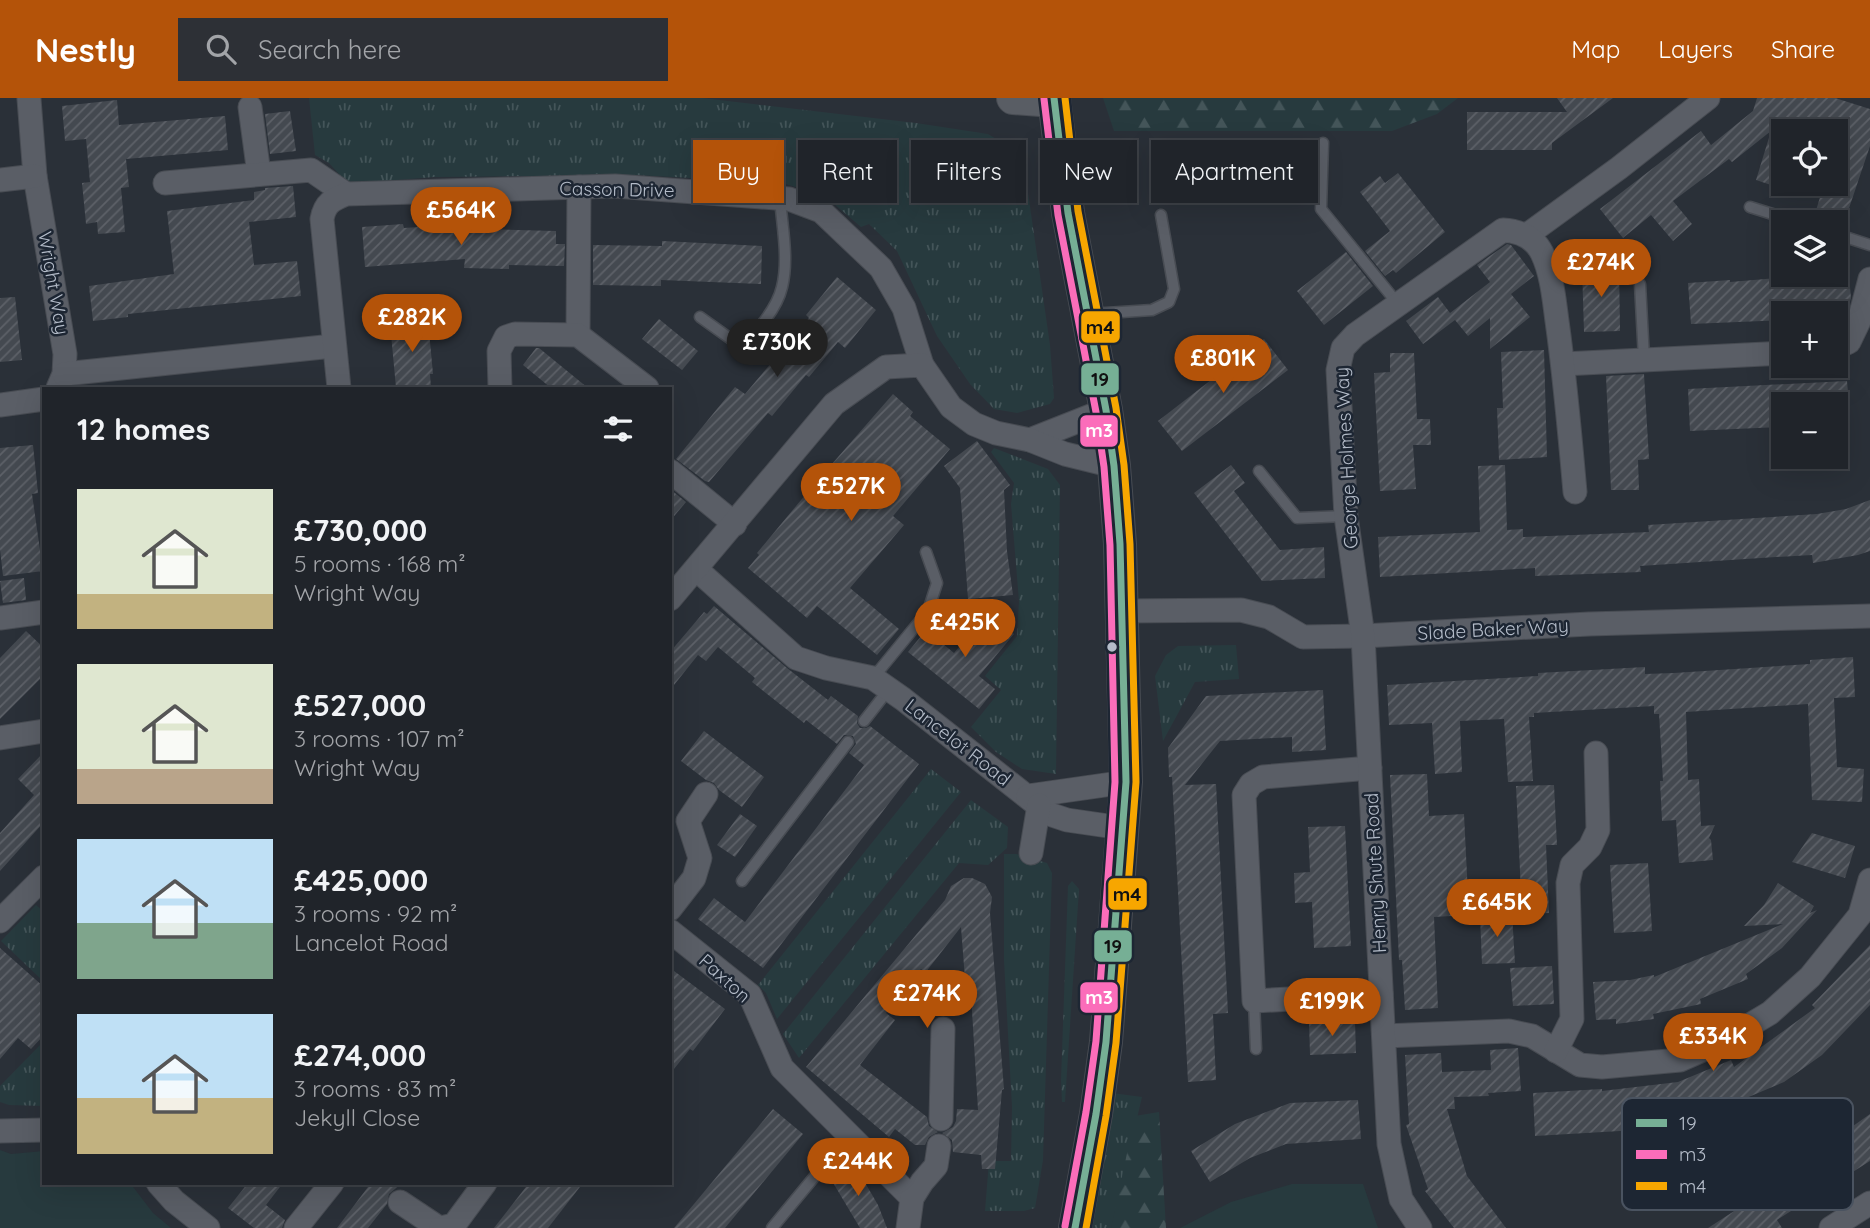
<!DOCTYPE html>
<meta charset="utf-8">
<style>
body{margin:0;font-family:Quicksand,sans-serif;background:#2d3036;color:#f1f3f6;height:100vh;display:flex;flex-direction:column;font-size:26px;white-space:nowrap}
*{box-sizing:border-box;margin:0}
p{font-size:23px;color:#a2a4a8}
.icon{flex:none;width:38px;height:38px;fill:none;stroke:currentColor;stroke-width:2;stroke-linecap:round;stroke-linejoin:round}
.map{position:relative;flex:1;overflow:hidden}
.panel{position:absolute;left:42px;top:289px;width:630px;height:798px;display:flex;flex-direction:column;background:#20242a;border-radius:0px;box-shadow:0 7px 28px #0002,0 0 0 2px #3d4147}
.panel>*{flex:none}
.hud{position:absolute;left:693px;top:42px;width:665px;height:63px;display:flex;gap:14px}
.buttons{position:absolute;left:1771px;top:21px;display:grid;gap:14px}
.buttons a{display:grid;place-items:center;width:77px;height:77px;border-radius:0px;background:#20242a;box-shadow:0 7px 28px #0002,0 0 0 2px #3d4147;font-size:35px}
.price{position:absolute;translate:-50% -60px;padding:0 16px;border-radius:24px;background:#b45309;color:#fff;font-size:23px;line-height:46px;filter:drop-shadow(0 2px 4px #0008)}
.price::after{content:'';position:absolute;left:50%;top:42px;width:21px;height:16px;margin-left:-10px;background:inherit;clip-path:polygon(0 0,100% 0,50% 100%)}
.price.selected{background:#222;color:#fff}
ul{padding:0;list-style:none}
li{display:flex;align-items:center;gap:21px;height:175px;padding:0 35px}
li span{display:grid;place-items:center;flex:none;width:196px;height:140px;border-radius:0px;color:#555}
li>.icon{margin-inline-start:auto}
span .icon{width:84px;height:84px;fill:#fffc;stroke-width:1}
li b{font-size:30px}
h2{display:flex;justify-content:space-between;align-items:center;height:84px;padding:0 35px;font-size:30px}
.chip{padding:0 24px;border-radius:0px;background:#20242a;box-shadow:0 7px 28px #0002,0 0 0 2px #3d4147;font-size:24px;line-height:63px}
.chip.selected{background:#b45309;color:#fff}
header{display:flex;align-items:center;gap:42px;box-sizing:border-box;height:98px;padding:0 35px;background:#b45309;color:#fff}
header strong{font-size:33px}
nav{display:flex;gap:38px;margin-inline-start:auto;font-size:24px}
.search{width:490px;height:63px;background:#2d3036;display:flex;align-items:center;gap:18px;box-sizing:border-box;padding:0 24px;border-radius:0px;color:#a2a4a8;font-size:26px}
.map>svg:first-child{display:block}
.grass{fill:url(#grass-tufts)}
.forest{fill:url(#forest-firs)}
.park{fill:#273a3e}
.building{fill:url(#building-hatch)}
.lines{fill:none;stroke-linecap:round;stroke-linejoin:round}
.lane-casing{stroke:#484c53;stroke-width:13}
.street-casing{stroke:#484c53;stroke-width:25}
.secondary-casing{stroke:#484c53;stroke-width:34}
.lane{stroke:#5a5e66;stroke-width:10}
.street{stroke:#5a5e66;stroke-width:23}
.secondary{stroke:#595d64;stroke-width:32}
.bus-1-casing{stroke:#1d2633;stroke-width:12}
.bus-2-casing{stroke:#1d2633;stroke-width:12}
.bus-3-casing{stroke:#1d2633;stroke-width:12}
.bus-1{stroke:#76af95;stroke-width:7}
.bus-2{stroke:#fb6dba;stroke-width:7}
.bus-3{stroke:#f7a600;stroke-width:7}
.bus-dot{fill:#b4bcc9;stroke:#1d2633;stroke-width:2.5}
.labels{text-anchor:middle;stroke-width:5;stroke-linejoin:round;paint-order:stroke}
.street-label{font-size:19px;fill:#b4bcc9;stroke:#1d2633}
.key{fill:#1d2633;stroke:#4a5360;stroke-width:2}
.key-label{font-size:19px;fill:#b4bcc9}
.line-badge{stroke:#1d2633;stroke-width:2.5}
.badge-label{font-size:19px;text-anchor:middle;font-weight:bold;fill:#fff}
.pale-badge-label{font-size:19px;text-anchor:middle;font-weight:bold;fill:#111}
</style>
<header>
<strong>Nestly</strong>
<div class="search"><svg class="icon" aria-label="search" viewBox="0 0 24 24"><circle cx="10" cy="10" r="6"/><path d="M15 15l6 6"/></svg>Search here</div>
<nav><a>Map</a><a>Layers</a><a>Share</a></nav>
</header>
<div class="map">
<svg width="1870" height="1130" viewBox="0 0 1870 1130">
<defs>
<pattern id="grass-tufts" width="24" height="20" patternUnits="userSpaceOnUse" patternTransform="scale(1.75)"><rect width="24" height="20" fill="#273a3e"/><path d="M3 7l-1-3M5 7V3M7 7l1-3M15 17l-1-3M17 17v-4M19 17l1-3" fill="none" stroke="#445559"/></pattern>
<pattern id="forest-firs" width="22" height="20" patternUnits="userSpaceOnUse" patternTransform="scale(1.75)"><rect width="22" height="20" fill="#273a3e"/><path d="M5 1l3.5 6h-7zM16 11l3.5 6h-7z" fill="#445559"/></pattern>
<pattern id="building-hatch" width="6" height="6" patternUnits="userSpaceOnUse" patternTransform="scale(1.75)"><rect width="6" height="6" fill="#444950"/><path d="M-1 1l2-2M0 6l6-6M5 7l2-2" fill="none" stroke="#5d6168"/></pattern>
</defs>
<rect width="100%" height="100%" fill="#2a3038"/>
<!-- grass -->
<g class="grass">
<path d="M309,0H702L916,25L988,36L1006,47L1020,61L1025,74L1050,247L1054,300L1050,306L1017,315L994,311L970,286L937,238L897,153L869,126L861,129L826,99L783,85L636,77L434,79L348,86L329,65L315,57Z"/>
<path d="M994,350L1048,371L1060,387L1056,676L1022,671L996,654L971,629L1001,592L985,578L1017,538L1019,503L1011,406L1014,385L991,354Z"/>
<path d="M1236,547L1239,581L1195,584L1163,643L1155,578L1166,557L1178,548Z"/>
<path d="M931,671L961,694L777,921L766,895L758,887Z"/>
<path d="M971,702L1008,729L1007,750L988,767L959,765L799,960L783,936Z"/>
<path d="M1004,756H1016L1047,765L1052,775L1043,1062L1035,1110L1024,1113H985L989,1063H1011L1012,1009L1004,862Z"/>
<path d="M1072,783L1079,791L1065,1004H1062L1061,982L1068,788Z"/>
<path d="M36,807L44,814V884L1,843Z"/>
<path d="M44,943V1008L9,1007L0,1004V988Z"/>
<path d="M1112,995L1142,999L1111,1130H1088Z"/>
</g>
<!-- forest -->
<g class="forest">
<path d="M1103,0H1458L1437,16L1392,33H1114Z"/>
<path d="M1159,1014L1166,1130H1111L1135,1018Z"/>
</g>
<!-- park -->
<g class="park">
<path d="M0,1052L11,1056L44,1053V1085H130L153,1115L171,1130H0Z"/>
<path d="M1292,1086H1363L1378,1130H1180L1231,1104Z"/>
</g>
<!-- building -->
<g class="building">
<path d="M1557,0H1613L1552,45V52H1467V14H1567Z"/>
<path d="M1757,0H1835L1870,11V48L1843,128L1814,119L1824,86H1836V33H1783V91L1756,82L1771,33L1732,64L1729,61L1673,103L1692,126L1673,143L1651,117L1623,140L1600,111L1701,33L1711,47L1753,13Z"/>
<path d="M117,2L119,27L225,18L228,52L126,61L129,89L121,90L125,134L98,136L97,124L86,126L82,85L90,84L86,41L65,43L62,8Z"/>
<path d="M290,13L296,53L270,56L265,16Z"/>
<path d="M1398,75L1445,134L1396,175L1393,172L1385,178L1365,153L1390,133L1360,94L1380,78L1385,85Z"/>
<path d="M293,88L296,119L249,124L254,167L297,163L301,198L128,216V219L93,223L89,188L174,176L167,113L254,102V94L265,92V90Z"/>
<path d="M403,126L404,130L448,127V130L556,133V146H565L564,168L509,167V171L464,170L465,161L365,169L362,129Z"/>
<path d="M662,143L762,148L761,186L661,182V188L593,187V147L662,148Z"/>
<path d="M1507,146L1511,147L1534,178L1511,196L1530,219L1490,251V220L1468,238L1455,222L1423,246L1406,223L1438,199L1450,215L1490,184L1477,167Z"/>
<path d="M1346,154L1373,188L1324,227L1297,193Z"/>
<path d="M1619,168L1620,233L1584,234L1582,169Z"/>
<path d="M1810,177H1849L1851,200L1847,212L1783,215V222L1691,226L1688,185L1730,182V184Z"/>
<path d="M837,179L876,212L845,250L838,244L809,279L806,277L772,318L768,315L709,384L705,383L676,361L735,289L745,296L809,220L806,217Z"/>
<path d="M15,199L22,262L0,264V200Z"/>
<path d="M659,221L698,253L682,272L642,241Z"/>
<path d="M428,222L433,276H430L431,290H396L390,225Z"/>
<path d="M1264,241L1288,272L1182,353L1158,323Z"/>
<path d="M536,250H539L588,290H551L523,267Z"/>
<path d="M1544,252L1547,359L1499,362L1497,310H1503L1501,254Z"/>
<path d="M1390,255H1414L1417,321H1430L1431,347H1413L1416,391L1380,393L1374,275L1390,274Z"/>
<path d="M1644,276L1649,361L1638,362L1639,392H1611L1606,278Z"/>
<path d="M1847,283L1849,306H1780L1781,329L1690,333L1688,291Z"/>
<path d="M893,296L913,314L910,318L950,351L893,418L904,427L850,490L899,531L877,557L817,508L807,520L748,470L759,457L757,455L811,390Z"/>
<path d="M977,343L1010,387L1004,392L1007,453L1013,497L968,501L960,390L944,368Z"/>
<path d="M33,347L38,395L32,396L43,473L3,478L0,451V350Z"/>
<path d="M1231,367L1245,385L1234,393L1280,452L1324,449L1325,480L1262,483L1194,395Z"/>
<path d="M1505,367L1507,432L1523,431V439L1649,434L1648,427L1817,416L1846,411L1870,402V453L1858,457L1813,465L1812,457L1776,459L1640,468L1641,474L1535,478V470L1380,479L1378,439L1480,434L1478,368Z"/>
<path d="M670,391L686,404L670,423Z"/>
<path d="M24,480L26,502L3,505L0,483Z"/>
<path d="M714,508L787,570L828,602L831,598L858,618L857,625L860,630H866L870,628L919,666L763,870L698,821L714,800L745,824L864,667L849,655L856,646L853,638L844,637L837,646L806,622L804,625L752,584L755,580L718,549L706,563L698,557L670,592V554L704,514L707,516Z"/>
<path d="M987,515L1014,536L979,578L995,591L979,611L908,554L926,532L954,555Z"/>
<path d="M26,533L44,550V577L0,621V560Z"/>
<path d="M1853,559L1855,599L1834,600L1837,669L1864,671L1862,704L1812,702L1808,606L1686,614L1688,682L1699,681L1701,728L1715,727L1709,740L1711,742L1713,762L1679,765L1676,722L1662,723L1660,683H1663L1659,616H1654V608L1534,615V619H1529L1533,683L1508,684L1504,621L1460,623L1462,674L1435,676L1432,625L1389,627L1387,587L1538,578V575L1645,569V576L1674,575L1810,566V562Z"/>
<path d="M1323,592L1326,652L1292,654V639L1220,643L1185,687L1216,686L1228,915L1213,916L1216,982L1188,984L1172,679H1169L1168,650L1206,598Z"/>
<path d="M704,633L764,679L742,709L719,692L714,685L706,682L681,663Z"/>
<path d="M44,654V724L0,773V735L34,697L18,681Z"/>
<path d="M1427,676L1429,718L1464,716L1469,817L1434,819L1438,910L1405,912L1402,862H1399L1390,677Z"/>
<path d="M1554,687L1557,747H1546L1549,815L1522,816L1516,688Z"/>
<path d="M740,716L757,728L735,759L717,747Z"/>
<path d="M1345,728L1351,848L1314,850L1312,804L1295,805L1294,775L1310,774L1308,729Z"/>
<path d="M1812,735L1855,748L1845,780L1792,764Z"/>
<path d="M1648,765L1652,833L1614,835L1610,767Z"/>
<path d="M964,780H972L985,786L992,799L990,815L1004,991L1002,992L995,1071H982L981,1057L953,1054L952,1042L942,1035L953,1029L956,1023L957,1011L978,1012L970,880L965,881L961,829L925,875L921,871L886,915L895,922L860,967L927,1019L929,1028L938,1034L929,1039L925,1047H915L895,1031L889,1039L806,969L945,802L951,788Z"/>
<path d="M1778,785L1814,808L1810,815L1817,812L1782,850L1746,876L1748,881L1700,901L1701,906L1653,916L1654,921L1616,926V921L1596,922L1593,884L1630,882L1654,877V879L1783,826L1744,828L1764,807Z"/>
<path d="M1512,816L1515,865L1482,866L1480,818Z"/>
<path d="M1870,847V907L1822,957L1784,984L1687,1025L1620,1033L1535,1038L1533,995L1602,991V993L1678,984L1731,962L1734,969L1815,910L1812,907Z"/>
<path d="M0,850L44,889V937L31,951L18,940L0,961Z"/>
<path d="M1552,868L1554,906L1513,908L1510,870Z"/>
<path d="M670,870L725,911L693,953L690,951L670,976Z"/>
<path d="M1355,924L1356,955L1310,957L1309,925Z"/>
<path d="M1518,950L1521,993L1488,995L1489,998L1454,999L1455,1011H1447L1467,1078L1506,1130H1454L1425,1093L1428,1091L1406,1027L1409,1026L1405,957L1441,955L1442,974L1491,972L1490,952Z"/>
<path d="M1358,1002L1361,1041L1286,1046L1250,1060L1210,1084L1191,1053L1235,1026L1290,1005Z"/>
<path d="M773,1011L803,1036L725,1130H674Z"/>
<path d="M1870,1016V1063L1777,1122L1782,1130H1708L1762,1095L1745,1071L1768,1055L1784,1078L1821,1054L1819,1052Z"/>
<path d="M853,1064L878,1107L887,1130H860L829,1078Z"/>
<path d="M248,1085H283L266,1107L285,1122L282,1130H254L228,1110Z"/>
<path d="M371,1085H402L389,1096L387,1106L368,1130H337Z"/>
<path d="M529,1085H583L548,1130H494Z"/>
</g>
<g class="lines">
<defs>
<g id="lane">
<path d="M1323,45L1321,111L1398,206"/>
<path d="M1750,109L1798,124"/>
<path d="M1836,136L1870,147"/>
<path d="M1640,186L1644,261"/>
<path d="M1091,216L1152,212L1169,204L1174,191L1161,117"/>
<path d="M700,219L742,249C757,233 777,211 782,189C789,161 782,128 780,100"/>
<path d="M1259,373L1297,420L1346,418"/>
<path d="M873,580L928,513L937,485L926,454"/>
<path d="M864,623L889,591"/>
<path d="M742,783L848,644"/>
<path d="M1254,903L1256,951"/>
<path d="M772,1130L849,1037"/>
</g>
<g id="street">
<path d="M29,1L35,78L65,256L64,276L58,290"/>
<path d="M250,9L259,76"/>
<path d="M0,82L35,78"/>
<path d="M165,85L311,72L346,96"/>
<path d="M1527,137L1619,70L1708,0"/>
<path d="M578,237L579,89"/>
<path d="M1836,250L1849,244L1859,223L1870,181"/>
<path d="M1563,266L1783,255"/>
<path d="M64,276L333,248"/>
<path d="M339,290L322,121C325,105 332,102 346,96L615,88L789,101L821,113L881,170L904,210L922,267"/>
<path d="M500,290L499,253L506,239L515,236L578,237L647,290"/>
<path d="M0,307L44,301"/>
<path d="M1030,342L1106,312"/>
<path d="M670,373L735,426"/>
<path d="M696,471L796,560L826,570L873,580L903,601L1049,716L1067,722L1122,730"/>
<path d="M670,501L834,306L886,269L922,267L951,309L974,326L996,335L1030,342L1065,356L1114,368"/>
<path d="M1122,513L1241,512L1269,519L1303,539L1363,538L1589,526L1870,518"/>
<path d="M0,520L44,514"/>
<path d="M0,640L44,633"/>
<path d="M1370,670L1263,679L1251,686L1244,697L1254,903L1381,896"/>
<path d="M1028,698L1126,684"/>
<path d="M1031,755L1039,707"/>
<path d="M670,811L694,780L700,760L688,723L706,696"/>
<path d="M0,823L44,779"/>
<path d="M670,833L750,897L782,970L912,1100"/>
<path d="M1384,938L1509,933L1532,938L1580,967L1602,969L1680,962L1723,943L1770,915L1810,879L1860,817L1870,782"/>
<path d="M1556,953L1572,921L1568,785L1572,767L1590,749L1598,732L1596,655"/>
<path d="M941,1021L943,931"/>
<path d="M0,1033L44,1032"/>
<path d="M158,1085L174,1103L208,1130"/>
<path d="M400,1104L439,1130"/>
<path d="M296,1130L332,1085"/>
<path d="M441,1130L454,1127L485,1085"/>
<path d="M908,1130L912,1100L922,1084L936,1068L939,1048"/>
<path d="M1420,1130L1401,1101L1389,1046L1363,538L1346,418L1338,272L1343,250L1355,237L1503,132C1520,133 1534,139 1542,155C1552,176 1554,201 1557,223C1565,280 1570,337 1575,394"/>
<path d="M1831,1130L1870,1105"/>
</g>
<g id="secondary">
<path d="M1013,0L1054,3"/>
<path d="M1054,0L1068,115L1106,312L1114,368L1120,446L1126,684L1106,944L1096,1016L1075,1130"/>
</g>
</defs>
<!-- lane casing -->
<use href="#lane" class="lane-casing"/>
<!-- street casing -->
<use href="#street" class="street-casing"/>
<!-- secondary casing -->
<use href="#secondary" class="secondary-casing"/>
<!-- lane -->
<use href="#lane" class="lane"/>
<!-- street -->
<use href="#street" class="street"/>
<!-- secondary -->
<use href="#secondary" class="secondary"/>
<defs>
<path id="bus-1" d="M1054,0L1068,115L1106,312L1114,368L1120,446L1126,684L1106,944L1096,1016L1075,1130"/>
<path id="bus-2" d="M1044,1L1058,117L1096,314L1104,369L1110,447L1115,684L1096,943L1086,1014L1065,1128"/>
<path id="bus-3" d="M1065,0L1078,113L1116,310L1124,367L1130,446L1136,684L1116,945L1106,1018L1086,1130"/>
</defs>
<!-- bus-1 casing -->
<use href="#bus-1" class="bus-1-casing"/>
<!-- bus-2 casing -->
<use href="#bus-2" class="bus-2-casing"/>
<!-- bus-3 casing -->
<use href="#bus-3" class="bus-3-casing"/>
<!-- bus-1 -->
<use href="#bus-1" class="bus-1"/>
<!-- bus-2 -->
<use href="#bus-2" class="bus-2"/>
<!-- bus-3 -->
<use href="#bus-3" class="bus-3"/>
</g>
<!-- markers -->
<circle class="bus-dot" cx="1112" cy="549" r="6"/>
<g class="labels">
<!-- street labels -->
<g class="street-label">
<text transform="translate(617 91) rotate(1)" y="7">Casson Drive</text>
<text transform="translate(54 185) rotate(80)" y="7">Wright Way</text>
<text transform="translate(1346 360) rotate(-93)" y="7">George Holmes Way</text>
<text transform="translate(1493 531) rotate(-3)" y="7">Slade Baker Way</text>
<text transform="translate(958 644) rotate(38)" y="7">Lancelot Road</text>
<text transform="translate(1375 775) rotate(-93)" y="7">Henry Shute Road</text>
<text transform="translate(725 880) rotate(42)" y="7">Paxton</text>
</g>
</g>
<!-- legend -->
<rect x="1622" y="1000" width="231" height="112" rx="10" class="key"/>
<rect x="1636" y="1021" width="31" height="8" fill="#76af95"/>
<rect x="1636" y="1052" width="31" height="9" fill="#fb6dba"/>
<rect x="1636" y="1084" width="31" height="8" fill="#f7a600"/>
<g class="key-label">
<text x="1679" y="1032">19</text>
<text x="1679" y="1063">m3</text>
<text x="1679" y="1095">m4</text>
</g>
<g class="line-badge">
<rect x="1080" y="212" width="41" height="34" rx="7" fill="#f7a600"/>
<rect x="1080" y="264" width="40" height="34" rx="7" fill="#76af95"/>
<rect x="1079" y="316" width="40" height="34" rx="7" fill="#fb6dba"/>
<rect x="1107" y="779" width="41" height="34" rx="7" fill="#f7a600"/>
<rect x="1093" y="831" width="40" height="34" rx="7" fill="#76af95"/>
<rect x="1079" y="883" width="40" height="33" rx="7" fill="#fb6dba"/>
</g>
<g class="badge-label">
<text x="1099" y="339">m3</text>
<text x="1099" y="906">m3</text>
</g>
<g class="pale-badge-label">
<text x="1100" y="236">m4</text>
<text x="1100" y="288">19</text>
<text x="1127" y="803">m4</text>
<text x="1113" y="855">19</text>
</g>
</svg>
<div class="buttons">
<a><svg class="icon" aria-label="locate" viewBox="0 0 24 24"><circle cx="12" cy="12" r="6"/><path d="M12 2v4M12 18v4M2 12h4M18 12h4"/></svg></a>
<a><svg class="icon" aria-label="layers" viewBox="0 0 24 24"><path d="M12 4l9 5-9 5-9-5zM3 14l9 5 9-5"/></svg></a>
<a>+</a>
<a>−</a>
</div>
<b class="price" style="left:461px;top:149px">£564K</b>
<b class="price" style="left:1601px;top:201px">£274K</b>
<b class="price" style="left:412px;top:256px">£282K</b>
<b class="price selected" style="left:777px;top:281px">£730K</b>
<b class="price" style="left:1223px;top:297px">£801K</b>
<b class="price" style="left:851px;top:425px">£527K</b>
<b class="price" style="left:965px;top:561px">£425K</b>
<b class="price" style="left:1497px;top:841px">£645K</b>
<b class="price" style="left:927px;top:932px">£274K</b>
<b class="price" style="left:1332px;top:940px">£199K</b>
<b class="price" style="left:1713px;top:975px">£334K</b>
<b class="price" style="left:858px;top:1100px">£244K</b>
<div class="hud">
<a class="chip selected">Buy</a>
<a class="chip">Rent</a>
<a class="chip">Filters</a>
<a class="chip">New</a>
<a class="chip">Apartment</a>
</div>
<section class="panel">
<h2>12 homes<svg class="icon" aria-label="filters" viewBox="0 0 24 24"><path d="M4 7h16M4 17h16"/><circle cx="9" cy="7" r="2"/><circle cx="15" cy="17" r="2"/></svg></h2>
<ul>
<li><span style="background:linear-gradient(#dfe7d0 75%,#c2b280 0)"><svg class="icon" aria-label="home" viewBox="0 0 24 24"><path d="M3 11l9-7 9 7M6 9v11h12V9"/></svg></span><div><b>£730,000</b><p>5 rooms · 168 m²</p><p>Wright Way</p></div></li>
<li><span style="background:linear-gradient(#dfe7d0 75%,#b9a48a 0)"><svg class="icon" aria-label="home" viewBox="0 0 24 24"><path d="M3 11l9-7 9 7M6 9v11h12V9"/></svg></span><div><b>£527,000</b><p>3 rooms · 107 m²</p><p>Wright Way</p></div></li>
<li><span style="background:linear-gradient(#bfe0f5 60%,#7fa58c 0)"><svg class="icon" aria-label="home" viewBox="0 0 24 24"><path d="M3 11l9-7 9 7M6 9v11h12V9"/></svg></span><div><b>£425,000</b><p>3 rooms · 92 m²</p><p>Lancelot Road</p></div></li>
<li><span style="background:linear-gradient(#bfe0f5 60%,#c2b280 0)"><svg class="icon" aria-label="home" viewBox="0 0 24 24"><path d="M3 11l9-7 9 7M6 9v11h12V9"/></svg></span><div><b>£274,000</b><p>3 rooms · 83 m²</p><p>Jekyll Close</p></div></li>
</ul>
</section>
</div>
